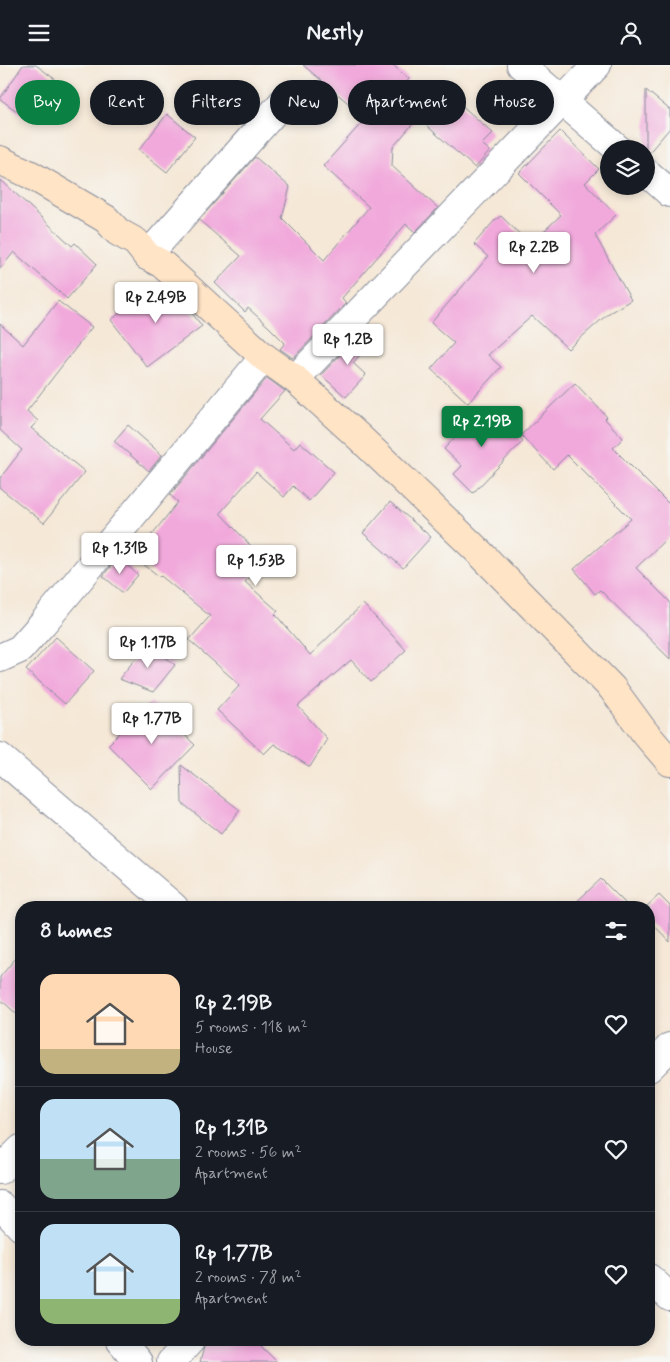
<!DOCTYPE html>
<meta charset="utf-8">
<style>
body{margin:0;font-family:Mynerve,sans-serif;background:#242831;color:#f1f3f6;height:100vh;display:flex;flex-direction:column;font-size:19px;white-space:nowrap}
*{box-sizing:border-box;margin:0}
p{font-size:16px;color:#9ea1a6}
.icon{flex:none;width:28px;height:28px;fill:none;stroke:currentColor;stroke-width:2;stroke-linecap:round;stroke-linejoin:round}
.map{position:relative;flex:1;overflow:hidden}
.sheet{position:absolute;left:15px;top:836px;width:640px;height:445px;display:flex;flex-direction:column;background:#171b24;border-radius:20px;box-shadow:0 2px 8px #0003}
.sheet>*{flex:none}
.top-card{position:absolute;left:15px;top:15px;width:640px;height:45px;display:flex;gap:10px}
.fabs{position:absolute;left:600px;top:75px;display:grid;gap:10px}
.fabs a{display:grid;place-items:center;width:55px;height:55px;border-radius:50%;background:#171b24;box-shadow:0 2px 8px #0003;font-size:25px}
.price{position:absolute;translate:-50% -42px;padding:0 11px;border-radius:5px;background:#fff;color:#222;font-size:16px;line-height:32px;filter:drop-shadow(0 1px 2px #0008)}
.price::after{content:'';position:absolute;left:50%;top:30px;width:15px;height:11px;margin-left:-8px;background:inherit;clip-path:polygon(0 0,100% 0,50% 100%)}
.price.selected{background:#0b8043;color:#fff}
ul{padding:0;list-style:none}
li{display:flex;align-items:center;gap:15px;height:125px;padding:0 25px}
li+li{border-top:1px solid #363941}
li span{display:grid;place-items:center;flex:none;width:140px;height:100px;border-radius:15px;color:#555}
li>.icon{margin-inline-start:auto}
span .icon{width:60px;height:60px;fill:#fffc;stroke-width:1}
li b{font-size:21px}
h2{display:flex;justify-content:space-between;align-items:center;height:60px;padding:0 25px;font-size:21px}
.pill{padding:0 18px;border-radius:22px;background:#171b24;box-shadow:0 2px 8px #0003;font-size:18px;line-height:45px}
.pill.selected{background:#0b8043;color:#fff}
header{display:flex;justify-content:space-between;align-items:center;height:65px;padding:0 25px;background:#171b24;font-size:22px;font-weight:800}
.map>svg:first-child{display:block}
.building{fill:#f1a9db}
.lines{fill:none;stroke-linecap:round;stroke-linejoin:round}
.street-casing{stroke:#888c9a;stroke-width:30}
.secondary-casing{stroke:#888c9a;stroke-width:30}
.street{stroke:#fff;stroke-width:28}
.secondary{stroke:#ffe4c6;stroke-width:28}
</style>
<header><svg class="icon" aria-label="menu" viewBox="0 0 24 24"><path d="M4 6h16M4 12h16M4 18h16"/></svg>Nestly<svg class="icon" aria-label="person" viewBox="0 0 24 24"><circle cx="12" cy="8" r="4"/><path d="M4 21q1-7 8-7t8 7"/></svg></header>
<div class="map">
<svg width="670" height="1297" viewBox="0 0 670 1297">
<rect width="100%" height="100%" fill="#f6f6f2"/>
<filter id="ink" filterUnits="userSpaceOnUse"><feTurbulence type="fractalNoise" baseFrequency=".02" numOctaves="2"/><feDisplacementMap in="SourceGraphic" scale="10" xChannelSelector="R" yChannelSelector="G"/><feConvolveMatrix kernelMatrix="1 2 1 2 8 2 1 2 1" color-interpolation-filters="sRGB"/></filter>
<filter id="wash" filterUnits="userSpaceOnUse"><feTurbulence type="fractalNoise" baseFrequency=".0096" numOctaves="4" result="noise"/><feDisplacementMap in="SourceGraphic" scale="20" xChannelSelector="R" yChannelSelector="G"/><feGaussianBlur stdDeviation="1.12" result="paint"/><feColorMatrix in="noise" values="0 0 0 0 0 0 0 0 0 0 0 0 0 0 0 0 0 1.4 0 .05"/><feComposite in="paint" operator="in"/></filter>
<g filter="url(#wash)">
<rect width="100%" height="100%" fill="#f5e8d7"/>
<g id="blocks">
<!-- building -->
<g class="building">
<path d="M23,0H36L56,15L28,54L0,34Z"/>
<path d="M303,0H393L409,14L404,20L428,41L393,82L392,101L438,143L415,167L406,159L342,233L346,238L293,293L280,284L285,278L269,262L248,243L245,247L215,218L241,191L199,155L255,92L290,122L282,153L324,195L369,142L323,101L366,53Z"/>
<path d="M646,25L670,45V63L646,91Z"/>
<path d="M451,31L493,68L482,79L490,86L475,103L426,60Z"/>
<path d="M167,49L195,72L167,107L139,85Z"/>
<path d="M560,66L599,104L585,118L616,150L595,170L631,235L609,248L568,284L532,251L488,290L501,302L468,338L431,304L454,278L431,258L488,192L474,179L495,155L501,151L530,179L561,150L519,108Z"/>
<path d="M0,114L72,181L75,178L97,199L67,234L14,187L0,204Z"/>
<path d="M159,218L191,247L202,261L147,302L111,255Z"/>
<path d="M58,236L92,262L27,346L38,356L31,363L85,407L44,458L0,423V413L22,385L0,365V259L23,280Z"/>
<path d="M364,265L374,274L353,298L366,310L346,332L321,310Z"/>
<path d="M267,313L285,326L260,354L294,384L300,377L334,407L309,436L293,421L284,432L256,407L220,448L266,497L245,517L278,546L275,549L310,590L363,539L406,585L371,617L351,595L298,641L327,674L310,702L274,679L264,689L217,645L240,620L189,575L210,551L161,511L160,512L134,492L178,437L170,430Z"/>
<path d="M575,318L607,352L605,354L623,373L613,383L670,440V470L636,503L670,537V594L600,525L595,529L574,504L631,454L567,390L553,404L521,370Z"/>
<path d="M486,340L523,376L473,428L454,409L462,401L444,384Z"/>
<path d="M128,360L162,390L149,406L114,376Z"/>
<path d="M390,437L431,472L403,503L363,468Z"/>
<path d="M118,492L138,510L123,528L103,511Z"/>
<path d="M56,572L94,606L65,639L26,605Z"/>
<path d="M148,578L175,600L153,627L119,614Z"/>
<path d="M151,637L195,680L152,724L108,680Z"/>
<path d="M181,700L240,745L221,769L182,738Z"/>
<path d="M601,814L629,842H571Z"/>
<path d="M659,830L670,841V877L649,855V842H646Z"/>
<path d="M21,887V953L0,934V912Z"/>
<path d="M206,1275H255L277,1297H200Z"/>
</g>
</g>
</g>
<g filter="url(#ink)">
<use href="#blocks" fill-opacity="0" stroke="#888c9a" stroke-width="1"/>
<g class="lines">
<defs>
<g id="street">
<path d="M521,0L618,84"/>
<path d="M646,107L670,128"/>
<path d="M147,191L283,37"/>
<path d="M295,314L597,0"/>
<path d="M0,593L20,584L43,558L264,292"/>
<path d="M0,692L174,842"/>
<path d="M649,1003L670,982"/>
<path d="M0,1105L21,1084"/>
<path d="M0,1140L21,1162"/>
<path d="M649,1213L670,1232"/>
<path d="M120,1275L138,1297"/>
<path d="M171,1297L191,1275"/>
</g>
<path id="secondary" d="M0,95L31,110L106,154L118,167L136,177L147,191L162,199L264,292L295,314L360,373L479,487L612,623L645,668L670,697"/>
</defs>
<!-- street casing -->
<use href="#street" class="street-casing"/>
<!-- secondary casing -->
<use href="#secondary" class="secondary-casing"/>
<!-- street -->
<use href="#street" class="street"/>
<!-- secondary -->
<use href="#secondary" class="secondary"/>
</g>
</g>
</svg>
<div class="fabs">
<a><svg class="icon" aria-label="layers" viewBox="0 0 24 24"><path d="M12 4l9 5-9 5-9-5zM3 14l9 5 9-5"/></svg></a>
</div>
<b class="price" style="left:534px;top:209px">Rp 2.2B</b>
<b class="price" style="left:156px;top:259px">Rp 2.49B</b>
<b class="price" style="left:348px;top:301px">Rp 1.2B</b>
<b class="price selected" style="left:482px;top:383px">Rp 2.19B</b>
<b class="price" style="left:120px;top:510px">Rp 1.31B</b>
<b class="price" style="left:256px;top:522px">Rp 1.53B</b>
<b class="price" style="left:148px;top:604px">Rp 1.17B</b>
<b class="price" style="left:152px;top:680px">Rp 1.77B</b>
<div class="top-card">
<a class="pill selected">Buy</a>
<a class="pill">Rent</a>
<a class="pill">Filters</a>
<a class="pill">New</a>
<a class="pill">Apartment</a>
<a class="pill">House</a>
</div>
<section class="sheet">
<h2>8 homes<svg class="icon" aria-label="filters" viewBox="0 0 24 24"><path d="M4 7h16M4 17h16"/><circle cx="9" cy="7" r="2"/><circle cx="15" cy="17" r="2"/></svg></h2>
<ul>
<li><span style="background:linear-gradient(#ffd9b3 75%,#c2b280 0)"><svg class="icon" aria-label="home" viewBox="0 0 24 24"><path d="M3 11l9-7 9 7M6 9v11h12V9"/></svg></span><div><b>Rp 2.19B</b><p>5 rooms · 118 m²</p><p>House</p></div><svg class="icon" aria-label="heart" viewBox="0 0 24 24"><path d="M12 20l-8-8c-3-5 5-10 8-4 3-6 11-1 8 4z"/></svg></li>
<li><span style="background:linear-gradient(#bfe0f5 60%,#7fa58c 0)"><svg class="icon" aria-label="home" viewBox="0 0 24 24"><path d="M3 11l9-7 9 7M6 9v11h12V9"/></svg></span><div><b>Rp 1.31B</b><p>2 rooms · 56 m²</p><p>Apartment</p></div><svg class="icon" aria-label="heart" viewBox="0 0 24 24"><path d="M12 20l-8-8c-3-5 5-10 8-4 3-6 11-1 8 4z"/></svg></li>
<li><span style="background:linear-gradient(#bfe0f5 75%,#8fb573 0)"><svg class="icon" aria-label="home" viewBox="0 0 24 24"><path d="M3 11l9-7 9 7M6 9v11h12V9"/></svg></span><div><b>Rp 1.77B</b><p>2 rooms · 78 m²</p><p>Apartment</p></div><svg class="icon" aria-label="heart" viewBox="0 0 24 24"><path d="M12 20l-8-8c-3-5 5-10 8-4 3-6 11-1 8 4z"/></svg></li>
</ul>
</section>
</div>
